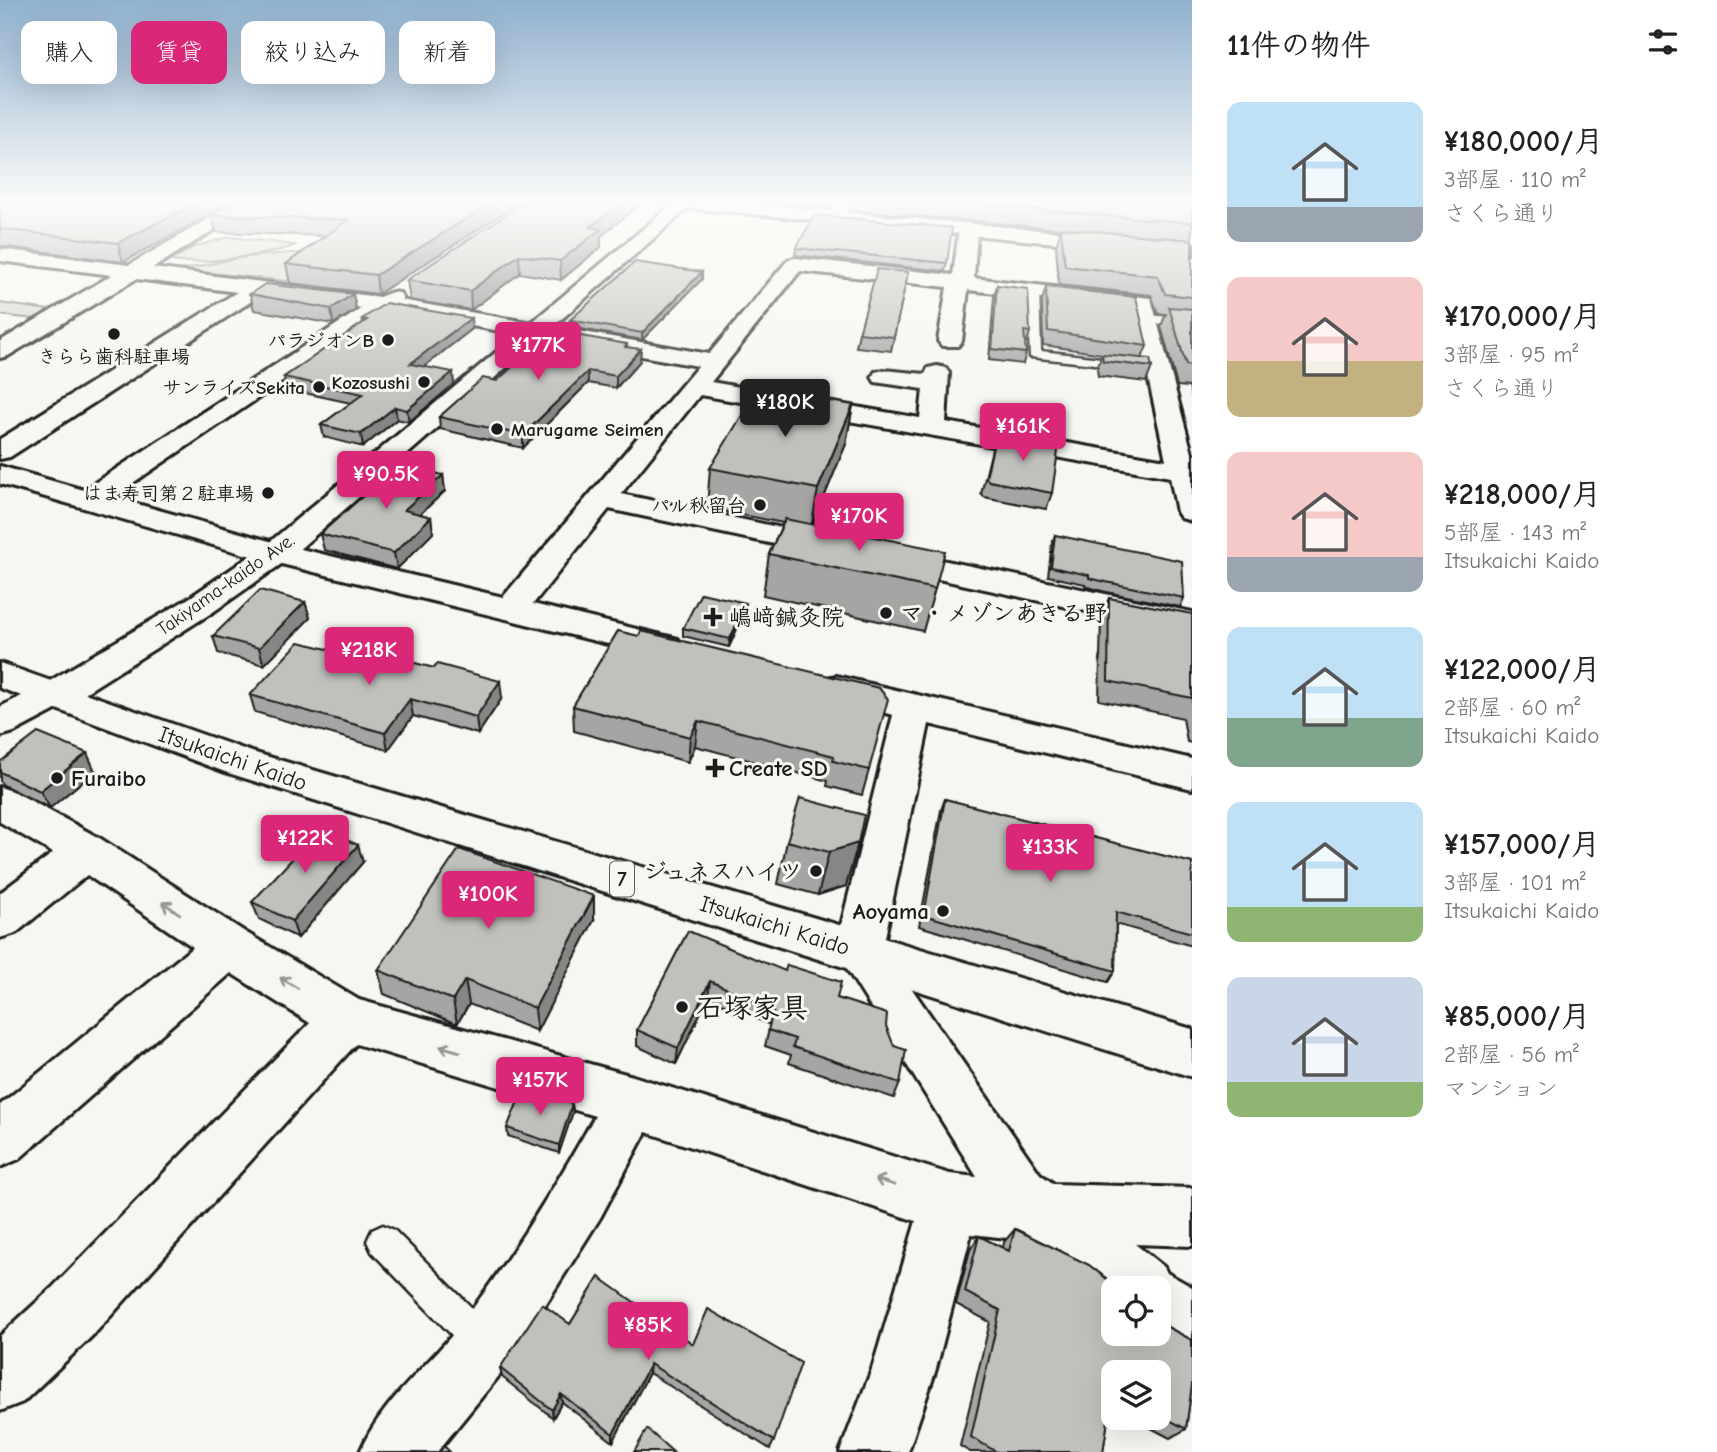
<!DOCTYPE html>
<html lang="ja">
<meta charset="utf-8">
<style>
body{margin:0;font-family:"Comic Neue","Klee One",sans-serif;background:#f6f6f6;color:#222;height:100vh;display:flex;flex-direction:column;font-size:26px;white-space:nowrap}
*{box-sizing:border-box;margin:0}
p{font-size:23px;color:#767676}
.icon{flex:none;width:38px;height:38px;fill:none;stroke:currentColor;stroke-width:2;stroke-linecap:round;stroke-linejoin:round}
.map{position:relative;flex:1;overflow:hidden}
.details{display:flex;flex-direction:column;background:#fff;width:525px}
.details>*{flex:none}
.top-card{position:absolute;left:21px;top:21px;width:665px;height:63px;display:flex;gap:14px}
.tools{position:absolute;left:1101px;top:1276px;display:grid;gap:14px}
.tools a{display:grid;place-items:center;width:70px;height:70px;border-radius:14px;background:#fff;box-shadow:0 7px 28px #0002;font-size:35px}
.price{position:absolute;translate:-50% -60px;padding:0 16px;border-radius:7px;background:#db2777;color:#fff;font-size:23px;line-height:46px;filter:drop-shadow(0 2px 4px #0008)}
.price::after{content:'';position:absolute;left:50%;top:42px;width:21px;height:16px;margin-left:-10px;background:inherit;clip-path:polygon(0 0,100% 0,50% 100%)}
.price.on{background:#222;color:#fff}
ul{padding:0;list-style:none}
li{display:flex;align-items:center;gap:21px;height:175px;padding:0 35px}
li span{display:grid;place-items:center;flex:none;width:196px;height:140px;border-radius:14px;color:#555}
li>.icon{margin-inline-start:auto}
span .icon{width:84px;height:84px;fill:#fffc;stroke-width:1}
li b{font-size:30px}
h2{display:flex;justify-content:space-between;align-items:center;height:84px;padding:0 35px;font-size:30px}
.tag{padding:0 24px;border-radius:14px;background:#fff;box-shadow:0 7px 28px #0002;font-size:24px;line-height:63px}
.tag.on{background:#db2777;color:#fff}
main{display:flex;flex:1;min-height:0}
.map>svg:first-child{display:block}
.green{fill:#d6d6d2;stroke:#797977;stroke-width:2}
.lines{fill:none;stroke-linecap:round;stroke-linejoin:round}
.lane-casing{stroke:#1c1c1c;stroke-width:5}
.street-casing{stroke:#1c1c1c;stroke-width:6}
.secondary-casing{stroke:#1c1c1c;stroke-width:6}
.primary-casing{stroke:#1c1c1c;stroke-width:6}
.highway-casing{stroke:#1c1c1c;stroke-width:6}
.lane{fill:#f6f6f2;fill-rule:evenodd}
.street{fill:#f6f6f2;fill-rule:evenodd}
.secondary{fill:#f6f6f2;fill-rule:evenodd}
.primary{fill:#f6f6f2;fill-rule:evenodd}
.highway{fill:#f6f6f2;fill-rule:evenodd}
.wall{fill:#a5a5a3;stroke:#1c1c1c;stroke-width:2}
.shaded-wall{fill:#868684;stroke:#1c1c1c;stroke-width:2}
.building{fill:#c0c0bd;stroke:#1c1c1c;stroke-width:2}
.oneway{stroke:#949492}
.poi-dot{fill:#1c1c1c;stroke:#f6f6f2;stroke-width:2.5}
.labels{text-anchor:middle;stroke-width:6;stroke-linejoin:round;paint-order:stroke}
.far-poi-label{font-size:19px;font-weight:bold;fill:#1c1c1c;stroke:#f6f6f2;text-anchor:end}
.far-street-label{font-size:19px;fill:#1c1c1c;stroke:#f6f6f2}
.shield{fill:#f6f6f2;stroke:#5d5d5c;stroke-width:2}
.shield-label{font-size:21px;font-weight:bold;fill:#1c1c1c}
.poi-label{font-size:23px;font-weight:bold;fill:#1c1c1c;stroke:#f6f6f2;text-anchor:start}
.street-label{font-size:23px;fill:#1c1c1c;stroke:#f6f6f2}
.near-poi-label{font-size:28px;font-weight:bold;fill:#1c1c1c;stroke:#f6f6f2;text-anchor:start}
</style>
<main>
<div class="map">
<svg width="1192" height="1452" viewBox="0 0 1192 1452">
<rect width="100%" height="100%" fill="#f6f6f2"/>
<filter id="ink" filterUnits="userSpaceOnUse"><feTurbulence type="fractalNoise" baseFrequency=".0143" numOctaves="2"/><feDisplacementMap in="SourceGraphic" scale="14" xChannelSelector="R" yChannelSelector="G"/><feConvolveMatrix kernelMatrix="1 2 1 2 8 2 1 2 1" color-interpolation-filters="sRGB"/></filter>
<g filter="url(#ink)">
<!-- green -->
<g class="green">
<path d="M228,237L296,245C270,255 198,265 171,261L194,247Z"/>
<path d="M289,253H326L287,281L182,270L238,258Z"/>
<path d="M0,303L50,310L34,319L0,315Z"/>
</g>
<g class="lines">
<defs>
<g id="lane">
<path d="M1033,288L1039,291L1041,351L1126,361L1131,362V368L1030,357L1027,291Z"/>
<path d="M1147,315L1192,319V327L1143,322L1141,319Z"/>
<path d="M383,1225L394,1230L495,1331L500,1343L495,1355L483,1360L471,1355L372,1252L367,1241L372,1230Z"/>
</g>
<g id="street">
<path d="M238,202H259L153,268L379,297L392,292L400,293L403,298L401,300L709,354L788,260L795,258L953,275L959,229L968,223L975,225L977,229L974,278L1151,298L1192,453V521L1181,518L1177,512L1170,477L700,395L621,494L830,538L841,540L846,547L841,554L830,556L609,509L533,604L678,639L683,647L678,655L665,658L265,560L0,484V466L84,490L362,308L261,295L10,457L0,459V439L237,292L136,279L8,356L0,358V341L112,275L0,261V249L129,265ZM800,271L947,287L938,341L942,346H958L962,341L968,290L1133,308L1166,460L946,422L949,373L946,368L937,366L928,368L925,374L884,370L875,372L872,377L875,382L923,389L920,418L711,382ZM387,311L698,366L503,597L284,545L112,497Z"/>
<path d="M837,202H855L840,220H828L825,216Z"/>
<path d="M889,549L1192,612V634L878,566L873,559L878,552Z"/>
<path d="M836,676L1192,759V789L929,724L883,947L1040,1174L1054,1184L1192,1188V1246L1135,1244L1164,1267L1167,1273L1192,1287V1356L1170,1347L1152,1334H1158V1288H1113V1303L1034,1241L971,1234L936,1369L908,1452H840L872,1369L916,1221L646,1132L600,1218L506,1367L437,1452H360C381,1401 429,1366 462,1323C511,1258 555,1187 595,1116L356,1044L96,1332L23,1402L0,1411V1336L52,1288L310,1023L231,973L19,1159L0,1167V1105L193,947L87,875L16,933L0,938V893L53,853L0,822V787L15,792L101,839L245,932L359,1000L633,1076L950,1174L977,1177L835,950L893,715L823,697L817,688L823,679Z"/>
</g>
<path id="secondary" d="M669,202H734L1192,244V256L678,207Z"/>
<path id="primary" d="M0,663L252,752L1192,1029V1077L225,772L0,688Z"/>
<path id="highway" d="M675,202H695L287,560L213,612L69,703L14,732L0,736V707L43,685L189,598L265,546Z"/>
</defs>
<!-- lane casing -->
<use href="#lane" class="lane-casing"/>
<!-- street casing -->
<use href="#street" class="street-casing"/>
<!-- secondary casing -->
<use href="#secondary" class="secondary-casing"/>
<!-- primary casing -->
<use href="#primary" class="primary-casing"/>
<!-- highway casing -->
<use href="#highway" class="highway-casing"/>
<!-- lane -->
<use href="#lane" class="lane"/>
<!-- street -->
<use href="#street" class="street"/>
<!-- secondary -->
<use href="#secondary" class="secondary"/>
<!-- primary -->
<use href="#primary" class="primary"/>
<!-- highway -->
<use href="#highway" class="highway"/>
</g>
<!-- wall -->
<g class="wall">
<path d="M0,202H520L378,294L290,283L286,264L325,236L216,232L211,215L222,208L123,262L0,246Z"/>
<path d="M776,202H835L828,208Z"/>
<path d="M853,202H1192V397L1189,387L1177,386L1161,326L1166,314L1158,313L1151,295L1059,285L1056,246L1061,229L852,210Z"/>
<path d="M601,236V247L561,280L520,273L471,310L410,300L407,280Z"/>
<path d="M796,248L947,263L945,271L795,255Z"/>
<path d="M702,272V279L642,340L570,327V320Z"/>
<path d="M908,272L891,351L856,347L859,333Z"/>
<path d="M997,285L1030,332L1027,343H1025L1026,353L1023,364L989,360L994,296Z"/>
<path d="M1046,287L1147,346L1142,358L1152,367L1146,382L1098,376L1097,368L1102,354L1043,345L1042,301Z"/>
<path d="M250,294H353L356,310L333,324L254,310Z"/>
<path d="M362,319L472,329L423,367L454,384L409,422L397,419L363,447L324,437L321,425L351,403L286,389L284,377L363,323Z"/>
<path d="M627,344V347L640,361L616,388L588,383L523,448L440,429L439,417L497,381Z"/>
<path d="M853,405L846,444L813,524L935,589L923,631L763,595L769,554L783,523L707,508L710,468Z"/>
<path d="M996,433L1052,493L1046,509L984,497L981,494Z"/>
<path d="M443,475L445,491L420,514L431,517L433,533L397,569L324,550L320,534Z"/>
<path d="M1055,535L1184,598L1180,607L1102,591L1085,586V584L1048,576L1052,543Z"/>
<path d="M1109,598L1192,614V743L1187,742L1183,718L1099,700L1101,617Z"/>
<path d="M305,602L310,618L264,665L218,653L213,636Z"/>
<path d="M745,611L729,647L683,636V628Z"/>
<path d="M618,631L869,770L862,795L827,786L828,781L695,746L688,762L574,731L573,706Z"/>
<path d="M250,695L502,698L478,734L413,716L388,750L255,712Z"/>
<path d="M0,762L95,771L50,808L3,785L0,781Z"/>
<path d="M945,799L1192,863V946L1116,924L1115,971L1108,982L919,926L941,810Z"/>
<path d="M787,841L858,843L846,886L818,895L778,884Z"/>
<path d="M363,862L298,938L259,919L252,902Z"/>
<path d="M594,920L537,1031L469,1004L457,1024L384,994L378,970Z"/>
<path d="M688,931L837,998L886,1026L900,1083L894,1098L789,1063L791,1055L765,1046L770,1025L708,997L676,1064L637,1046V1030Z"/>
<path d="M572,1104L573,1112L559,1153L508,1136L507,1128Z"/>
<path d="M1015,1229L1089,1265L1112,1283L1110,1294L1113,1296V1334H1158V1322L1192,1340V1385L1186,1429L1170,1438L1132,1418H1158V1372H1113V1407L1110,1406L1103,1452H970L960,1446L990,1322L956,1304L970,1250L979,1236L1003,1248L1004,1242Z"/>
<path d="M599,1277L774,1441L770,1449L649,1373L613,1442L562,1402L553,1418L502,1377L500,1368L570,1324Z"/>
</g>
<!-- shaded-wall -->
<g class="shaded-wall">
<path d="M198,202H233L123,262L118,243Z"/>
<path d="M493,202H520L378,294L376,275Z"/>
<path d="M622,202H643L601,236V247L561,280L560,261L590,227Z"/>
<path d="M829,202H835L828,208Z"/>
<path d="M519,255L520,273L471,310L470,291Z"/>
<path d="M702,272V279L642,340V333Z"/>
<path d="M353,294L356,310L333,324L331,309Z"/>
<path d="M471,318L472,329L412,376L410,364Z"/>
<path d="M641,349L640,361L616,388V376Z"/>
<path d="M588,371V383L523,448V435Z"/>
<path d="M453,372L454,384L409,422L407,410Z"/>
<path d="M853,405L846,444L811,529L818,489Z"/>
<path d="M395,407L397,419L363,447L361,434Z"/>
<path d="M443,475L445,491L407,526L404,510Z"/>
<path d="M431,517L433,533L397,569L394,553Z"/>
<path d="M305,602L310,618L264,665L259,648Z"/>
<path d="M746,603L745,611L729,647L730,639Z"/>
<path d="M500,681L502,698L478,734L476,717Z"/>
<path d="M410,699L413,716L388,750L385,733Z"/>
<path d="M698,721L695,746L688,762L690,737Z"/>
<path d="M87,753L95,771L50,808L40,791Z"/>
<path d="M858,843L846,886L818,895L829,852Z"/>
<path d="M358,845L363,862L298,938L292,921Z"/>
<path d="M594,896V920L537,1031L535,1008Z"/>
<path d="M465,980L469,1004L457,1024L453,1000Z"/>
<path d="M710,981L708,997L676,1064L678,1048Z"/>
<path d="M572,1104L573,1112L559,1153V1145Z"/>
<path d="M650,1364L649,1373L613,1442V1434Z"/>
<path d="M561,1394L562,1402L553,1418L552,1410Z"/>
</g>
<!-- building -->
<g class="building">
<path d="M0,202H198L118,243L0,229Z"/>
<path d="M232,202H493L376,275L286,264L348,220L211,215Z"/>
<path d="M525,202H622L590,227L601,229L560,261L519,255L470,291L407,280Z"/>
<path d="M951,202H1192V223Z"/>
<path d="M815,215L952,228L947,263L796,248Z"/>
<path d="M1061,228L1192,240V297L1165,294L1158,276L1065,266Z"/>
<path d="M635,262L702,272L642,333L570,320Z"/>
<path d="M877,269L908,272L894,337L859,333Z"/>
<path d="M265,284L353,294L331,309L250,294Z"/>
<path d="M997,285L1028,289L1030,332L1024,331L1026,353L992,349Z"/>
<path d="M1046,287L1136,297L1147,346L1048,331Z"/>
<path d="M386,303L471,318L410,364L453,372L407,410L395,407L361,434L321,425L363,394L284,377L367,320L362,319Z"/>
<path d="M1169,307L1192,309V366L1186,365Z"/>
<path d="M552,331L627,344L625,347L641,349L616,376L588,371L523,435L439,417L483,378L497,381Z"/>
<path d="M1102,354L1150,359L1152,367L1103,361Z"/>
<path d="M758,389L853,405L818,489L710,468Z"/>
<path d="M996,433L1059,444L1052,493L989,481L986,478Z"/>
<path d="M399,464L443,475L404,510L431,517L394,553L320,534Z"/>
<path d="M785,519L945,551L935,589L769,554Z"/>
<path d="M1055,535L1182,561L1184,598L1106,582L1089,578V575L1051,567Z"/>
<path d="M260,590L305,602L259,648L213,636Z"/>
<path d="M701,593L746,603L730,639L683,628Z"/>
<path d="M1109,598L1192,614V698L1108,681Z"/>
<path d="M618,631L639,636L641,631L879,688L888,699L869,770L833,761L834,756L698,721L690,737L573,706Z"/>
<path d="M299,642L376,661L381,654L434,668L437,664L500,681L476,717L410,699L385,733L250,695Z"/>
<path d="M38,733L87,753L40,791L0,772V762Z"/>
<path d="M800,798L864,815L858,843L829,852L787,841Z"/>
<path d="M945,799L1192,863V933L1116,912L1115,971L924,915Z"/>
<path d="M320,829L358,845L292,921L252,902Z"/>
<path d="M459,849L594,896L535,1008L465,980L453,1000L378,970Z"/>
<path d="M688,931L785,971L787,965L841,982L837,998L887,1014L886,1026L894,1046L906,1050L900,1083L793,1047L795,1039L768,1030L774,1009L710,981L678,1048L637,1030Z"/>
<path d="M523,1089L572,1104L559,1145L507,1128Z"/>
<path d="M1015,1229L1089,1265L1112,1283L1110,1294L1113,1296V1334H1158V1322L1192,1340V1385L1186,1429L1158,1414V1372H1113V1389L1103,1452H997L971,1437L1000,1310L965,1292L979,1236L1009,1251Z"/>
<path d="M599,1277L693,1344L708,1309L801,1363L774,1441L650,1364L613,1434L561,1394L552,1410L500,1368L542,1304L570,1324Z"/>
<path d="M647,1429L673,1452H634Z"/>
<path d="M444,1446L450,1452H439Z"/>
</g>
<!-- one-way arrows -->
<defs><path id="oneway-shaft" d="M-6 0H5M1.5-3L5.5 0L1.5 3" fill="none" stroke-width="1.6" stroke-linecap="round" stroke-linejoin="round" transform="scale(1.75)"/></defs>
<g class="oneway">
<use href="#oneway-shaft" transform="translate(171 908) rotate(-146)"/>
<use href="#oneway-shaft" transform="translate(289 983) rotate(-149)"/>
<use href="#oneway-shaft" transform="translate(450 1049) rotate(-164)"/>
<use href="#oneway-shaft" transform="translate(885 1182) rotate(-162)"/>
</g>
</g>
<!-- sky -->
<linearGradient id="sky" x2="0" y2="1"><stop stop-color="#90b1cf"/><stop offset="0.5" stop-color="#fbfbf9"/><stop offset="1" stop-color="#fbfbf9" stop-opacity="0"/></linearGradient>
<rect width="1192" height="405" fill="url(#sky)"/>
<!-- markers -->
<g class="poi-dot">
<circle cx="114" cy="334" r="7"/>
<circle cx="388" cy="340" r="7"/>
<circle cx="424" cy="382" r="7"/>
<circle cx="319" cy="387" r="7"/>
<circle cx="497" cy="429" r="7"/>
<circle cx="268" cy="493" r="7"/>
<circle cx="760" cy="505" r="7"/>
<circle cx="886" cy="613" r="7"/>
<path d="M709.5 606.5h7v7h7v7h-7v7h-7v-7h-7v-7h7z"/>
<path d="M711.5 757.5h7v7h7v7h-7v7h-7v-7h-7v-7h7z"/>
<circle cx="57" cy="778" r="7"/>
<circle cx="816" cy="871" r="7"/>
<circle cx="943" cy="911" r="7"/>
<circle cx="682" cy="1007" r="7"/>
</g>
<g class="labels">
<!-- far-poi labels -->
<g class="far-poi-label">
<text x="374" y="347">パラジオンB</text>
<text x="114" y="363" text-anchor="middle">きらら歯科駐車場</text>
<text x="410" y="389">Kozosushi</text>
<text x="305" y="394">サンライズSekita</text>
<text x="511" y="436" text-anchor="start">Marugame Seimen</text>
<text x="254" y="500">はま寿司第２駐車場</text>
<text x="746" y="512">パル秋留台</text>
</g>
<!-- far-street labels -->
<g class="far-street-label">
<text transform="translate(225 584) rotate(-35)" y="7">Takiyama-kaido Ave.</text>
</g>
<!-- shield labels -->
<rect class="shield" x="610" y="861.5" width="24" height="35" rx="5"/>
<g class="shield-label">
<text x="622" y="886">7</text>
</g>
<!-- poi labels -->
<g class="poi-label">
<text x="900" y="621">マ・メゾンあきる野</text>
<text x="729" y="625">嶋﨑鍼灸院</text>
<text x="729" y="776">Create SD</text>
<text x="71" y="786">Furaibo</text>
<text x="802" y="879" text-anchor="end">ジュネスハイツ</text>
<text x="929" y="919" text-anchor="end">Aoyama</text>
</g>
<!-- street labels -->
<g class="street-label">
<text transform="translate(233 758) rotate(19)" y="8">Itsukaichi Kaido</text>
<text transform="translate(775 925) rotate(17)" y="8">Itsukaichi Kaido</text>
</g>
<!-- near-poi labels -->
<g class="near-poi-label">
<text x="696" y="1017">石塚家具</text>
</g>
</g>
</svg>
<div class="tools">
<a><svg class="icon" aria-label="locate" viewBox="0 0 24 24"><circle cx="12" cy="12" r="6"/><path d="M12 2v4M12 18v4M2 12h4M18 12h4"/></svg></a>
<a><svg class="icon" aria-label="layers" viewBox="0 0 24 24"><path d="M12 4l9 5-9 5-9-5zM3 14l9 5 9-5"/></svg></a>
</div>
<b class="price" style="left:538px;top:382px">¥177K</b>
<b class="price on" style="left:785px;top:439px">¥180K</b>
<b class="price" style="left:1023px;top:463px">¥161K</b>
<b class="price" style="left:386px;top:511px">¥90.5K</b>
<b class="price" style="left:859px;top:553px">¥170K</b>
<b class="price" style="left:369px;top:687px">¥218K</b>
<b class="price" style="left:305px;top:875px">¥122K</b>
<b class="price" style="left:1050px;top:884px">¥133K</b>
<b class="price" style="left:488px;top:931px">¥100K</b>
<b class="price" style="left:540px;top:1117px">¥157K</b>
<b class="price" style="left:648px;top:1362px">¥85K</b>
<div class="top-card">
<a class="tag">購入</a>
<a class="tag on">賃貸</a>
<a class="tag">絞り込み</a>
<a class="tag">新着</a>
</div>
</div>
<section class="details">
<h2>11件の物件<svg class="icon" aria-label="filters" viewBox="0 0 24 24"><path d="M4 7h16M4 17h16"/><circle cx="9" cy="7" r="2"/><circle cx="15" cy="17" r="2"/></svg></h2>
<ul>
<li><span style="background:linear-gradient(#bfe0f5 75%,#9aa5b1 0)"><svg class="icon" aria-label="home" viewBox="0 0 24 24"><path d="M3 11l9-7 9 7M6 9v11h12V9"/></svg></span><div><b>¥180,000/月</b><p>3部屋 · 110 m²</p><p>さくら通り</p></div></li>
<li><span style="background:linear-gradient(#f6c9c9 60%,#c2b280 0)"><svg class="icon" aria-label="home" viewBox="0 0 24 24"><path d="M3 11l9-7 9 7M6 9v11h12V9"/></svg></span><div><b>¥170,000/月</b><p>3部屋 · 95 m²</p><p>さくら通り</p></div></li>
<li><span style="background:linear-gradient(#f6c9c9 75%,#9aa5b1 0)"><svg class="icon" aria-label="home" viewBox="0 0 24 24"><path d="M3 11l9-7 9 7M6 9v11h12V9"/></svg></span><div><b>¥218,000/月</b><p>5部屋 · 143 m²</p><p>Itsukaichi Kaido</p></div></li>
<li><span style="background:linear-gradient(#bfe0f5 65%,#7fa58c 0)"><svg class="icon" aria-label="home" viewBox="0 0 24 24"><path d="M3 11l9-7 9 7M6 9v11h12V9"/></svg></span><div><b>¥122,000/月</b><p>2部屋 · 60 m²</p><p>Itsukaichi Kaido</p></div></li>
<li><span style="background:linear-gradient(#bfe0f5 75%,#8fb573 0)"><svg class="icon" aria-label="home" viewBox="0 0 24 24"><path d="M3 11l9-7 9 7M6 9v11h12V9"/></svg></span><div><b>¥157,000/月</b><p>3部屋 · 101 m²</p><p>Itsukaichi Kaido</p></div></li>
<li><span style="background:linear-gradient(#c9d6e8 75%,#8fb573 0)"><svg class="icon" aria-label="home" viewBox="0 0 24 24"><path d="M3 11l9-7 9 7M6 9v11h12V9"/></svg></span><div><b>¥85,000/月</b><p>2部屋 · 56 m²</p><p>マンション</p></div></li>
</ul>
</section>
</main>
